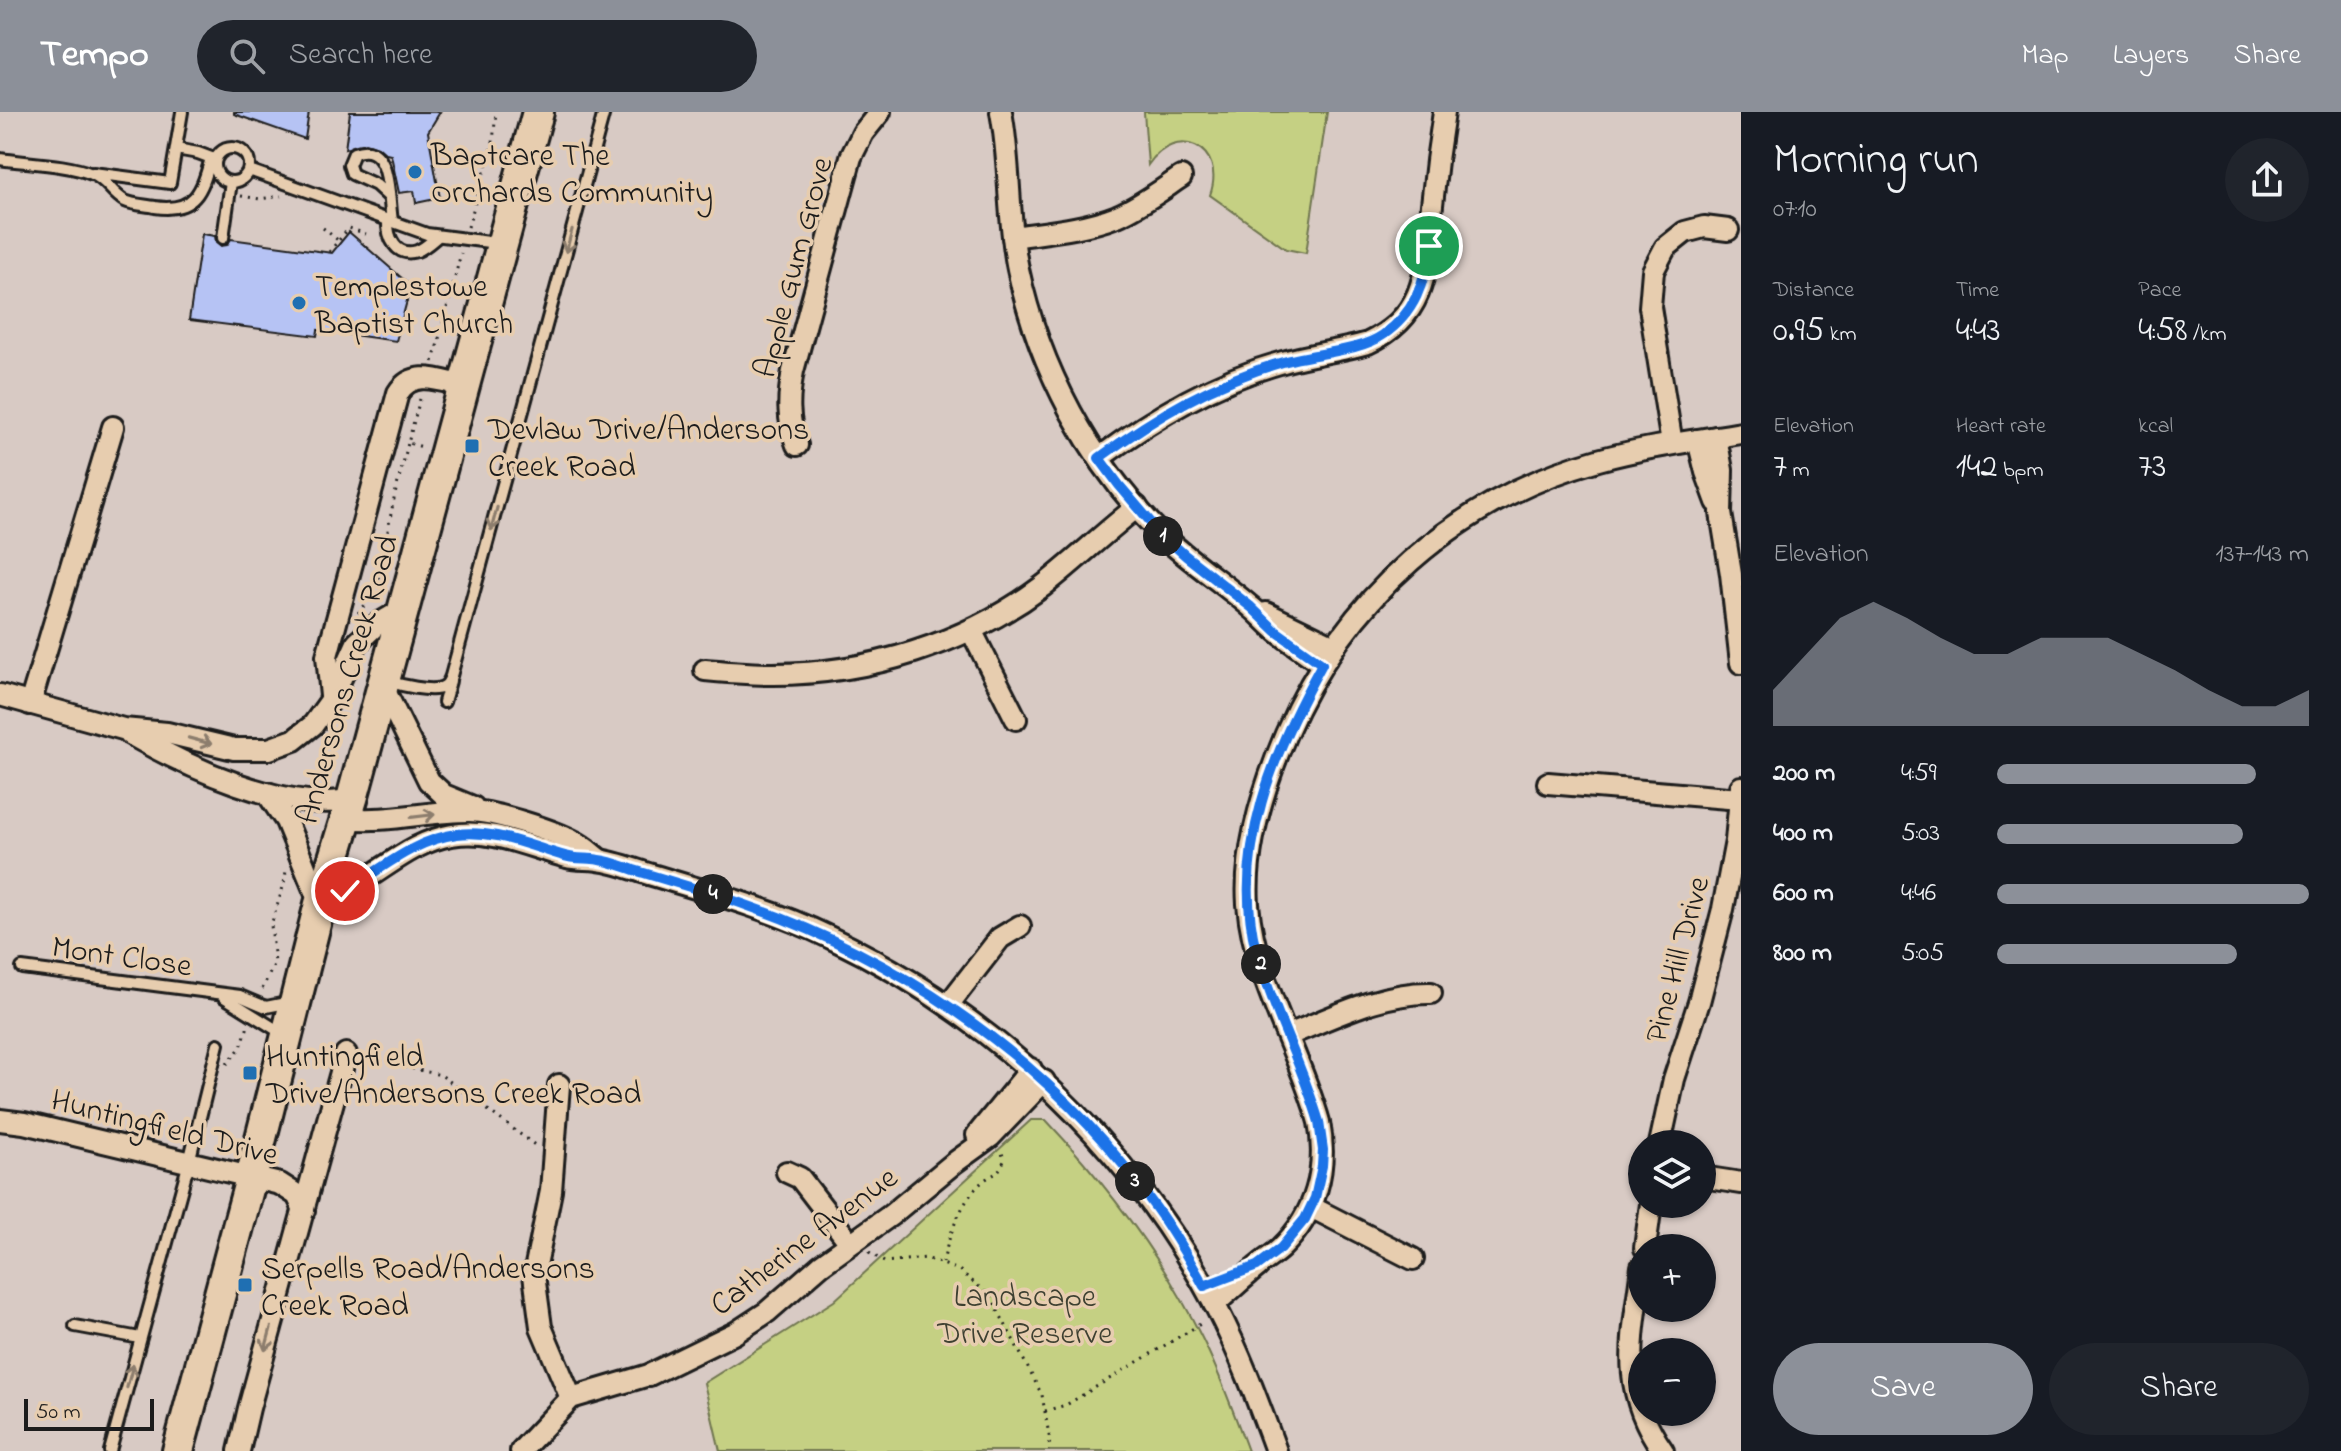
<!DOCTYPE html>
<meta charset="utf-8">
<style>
body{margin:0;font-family:"Indie Flower",sans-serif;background:#20242c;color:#f1f3f6;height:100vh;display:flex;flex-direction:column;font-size:30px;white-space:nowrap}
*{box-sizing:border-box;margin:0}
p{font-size:26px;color:#9ea1a6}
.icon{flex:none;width:44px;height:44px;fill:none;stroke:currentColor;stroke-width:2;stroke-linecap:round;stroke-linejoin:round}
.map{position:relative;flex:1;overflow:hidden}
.panel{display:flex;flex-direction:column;background:#171b24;width:600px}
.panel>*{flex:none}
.buttons{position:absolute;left:1628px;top:1018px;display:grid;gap:16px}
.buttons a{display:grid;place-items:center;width:88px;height:88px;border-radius:50%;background:#171b24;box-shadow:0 2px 6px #0004;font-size:40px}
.scale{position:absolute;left:24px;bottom:20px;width:130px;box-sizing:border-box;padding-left:8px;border:4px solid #1c1c1c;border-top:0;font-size:22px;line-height:28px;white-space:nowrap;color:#1c1c1c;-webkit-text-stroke:6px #e7cdaf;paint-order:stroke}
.pin{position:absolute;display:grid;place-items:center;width:68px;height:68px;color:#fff;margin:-34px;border:4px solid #fff;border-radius:50%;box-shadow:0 2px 8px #0007}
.km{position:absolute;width:40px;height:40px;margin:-20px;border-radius:50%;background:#222;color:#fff;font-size:22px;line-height:40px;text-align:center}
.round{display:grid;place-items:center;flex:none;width:84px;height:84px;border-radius:42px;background:#20242c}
.head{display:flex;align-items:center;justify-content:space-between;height:136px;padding:0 32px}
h1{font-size:44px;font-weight:600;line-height:60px}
.figures{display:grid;grid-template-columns:repeat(3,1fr);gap:12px;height:136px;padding:8px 32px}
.figures div{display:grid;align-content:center}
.figures b{font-size:34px;font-weight:600}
.figures small{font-size:22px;font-weight:400}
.figures p{font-size:22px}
.chart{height:224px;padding:16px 32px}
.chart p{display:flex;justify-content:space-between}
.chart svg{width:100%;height:144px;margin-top:8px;fill:#8c9099;opacity:.7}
.action{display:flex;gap:16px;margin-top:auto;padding:16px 32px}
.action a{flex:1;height:92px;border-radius:48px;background:#8c9099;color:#fff;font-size:32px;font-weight:600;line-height:92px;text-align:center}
.action a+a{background:#20242c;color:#f1f3f6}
ul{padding:0 32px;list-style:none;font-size:26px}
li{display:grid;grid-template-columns:128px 96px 1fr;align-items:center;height:60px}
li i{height:20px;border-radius:10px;background:#8c9099}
header{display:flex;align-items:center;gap:48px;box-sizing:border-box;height:112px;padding:0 40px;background:#8c9099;color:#fff}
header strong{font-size:38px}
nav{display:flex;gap:44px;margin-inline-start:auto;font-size:28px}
.search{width:560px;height:72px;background:#20242c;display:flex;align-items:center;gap:20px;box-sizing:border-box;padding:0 28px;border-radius:44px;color:#9ea1a6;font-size:30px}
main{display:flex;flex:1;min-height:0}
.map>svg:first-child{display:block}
</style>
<header>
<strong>Tempo</strong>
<div class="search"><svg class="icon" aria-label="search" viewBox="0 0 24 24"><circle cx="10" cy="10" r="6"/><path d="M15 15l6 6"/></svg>Search here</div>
<nav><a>Map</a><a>Layers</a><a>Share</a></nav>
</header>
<main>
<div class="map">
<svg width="1741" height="1339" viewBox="0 0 1741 1339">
<rect width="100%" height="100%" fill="#d8cac4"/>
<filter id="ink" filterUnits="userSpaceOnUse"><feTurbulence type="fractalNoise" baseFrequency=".0125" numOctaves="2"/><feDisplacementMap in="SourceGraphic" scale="16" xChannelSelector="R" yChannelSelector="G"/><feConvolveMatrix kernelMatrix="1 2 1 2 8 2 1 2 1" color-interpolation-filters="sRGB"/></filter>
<g filter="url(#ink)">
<g fill="#c5d083" stroke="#707650" stroke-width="2">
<path d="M1144,0H1327L1306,141L1286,137L1210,83C1227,35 1176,11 1148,53Z"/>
<path d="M1031,1008H1046C1108,1074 1162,1144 1202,1226C1220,1262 1234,1301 1248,1339H720L704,1271L834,1189Z"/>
</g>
<g fill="#b6c3f4" stroke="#1c1c1c" stroke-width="2">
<polygon points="234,0 309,0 305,27 234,2"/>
<polygon points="350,0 440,0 428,20 440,86 416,91 414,79 399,81 391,43 386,42 378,35 365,31 345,37"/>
<polygon points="349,120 411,174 396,229 318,218 317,224 189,208 202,122 215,124 216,130 221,134 227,133 231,127 332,141"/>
</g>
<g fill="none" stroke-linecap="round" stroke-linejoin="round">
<defs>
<g id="lane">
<circle cx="232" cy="53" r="17"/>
<polyline points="176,37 198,41 214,47"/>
<path d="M0,47C26,51 68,52 92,62C106,67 112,82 125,89C134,93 146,93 155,95C196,101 202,78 211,46"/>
<polyline points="249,58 427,122 497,131"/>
<polyline points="93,61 170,71 182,0"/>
<path d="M388,84L376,73L352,62L349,53L354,41C392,27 388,85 392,109"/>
<path d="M388,108C387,125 396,146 417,139C425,136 432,129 438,124"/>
<polyline points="223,126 231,70"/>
<path d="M388,569C400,573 432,581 443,575C448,573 449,569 451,564L604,0"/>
<polyline points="444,590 450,569"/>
<polyline points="22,856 240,884 266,895 291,890"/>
<polyline points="224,885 285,923"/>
<polyline points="75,1214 140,1226"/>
<polyline points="110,1339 189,1050 218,932"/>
</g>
<g id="street">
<path d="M1001,0C1011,52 1007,105 1018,157C1039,256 1090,351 1161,422C1189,449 1222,470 1251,495C1260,502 1268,512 1278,520C1292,531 1307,541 1322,552"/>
<path d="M1013,125C1047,120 1084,117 1117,104C1140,94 1160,79 1181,65"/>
<polyline points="1716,325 1722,358 1721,401 1731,462 1741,551"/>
<polyline points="1698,328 1706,360 1717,390"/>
<polyline points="1672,332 1650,195 1653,159 1665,136 1685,120 1704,115 1728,118"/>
<path d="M797,333C787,308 788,285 793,259L851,45L863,21L880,0"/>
<path d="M1099,346C1156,304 1215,269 1283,250C1311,242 1340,239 1368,231C1430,202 1426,152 1432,93C1435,62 1439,31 1444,0"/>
<polyline points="1266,501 1334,534"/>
<polyline points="971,518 1016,607"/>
<path d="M705,558C728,560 750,562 773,562C868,562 966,532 1043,474C1075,449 1105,420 1137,395"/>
<polyline points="382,573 429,669 444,683 473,695"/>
<polyline points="0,583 123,617 167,621 234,637 269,637 294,628 313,613 331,588 357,531 375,514 404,497"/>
<path d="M331,584L327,544L398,281C413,256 441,269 464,274"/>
<polyline points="30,592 113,315"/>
<path d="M130,622C185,654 288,702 352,687"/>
<polyline points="1548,671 1740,687"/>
<path d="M267,681L286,709L320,792C335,784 350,777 364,768C393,750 417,729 452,723C492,716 529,735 567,745C577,748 588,746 598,748C616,750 635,758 652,763C712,781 773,798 829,825C995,904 1130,1033 1216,1195C1240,1241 1258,1290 1276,1339"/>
<path d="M345,706C387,711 427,699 469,699C493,699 553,718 575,730C584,734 592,742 600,748"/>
<polyline points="948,893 1000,826 1020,814"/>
<path d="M1288,923C1334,905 1381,880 1431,881"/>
<polyline points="559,973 551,1079 534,1163 541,1215 571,1286"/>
<polyline points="0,1008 24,1011 280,1072 297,1083 304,1098"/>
<polyline points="977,1023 1031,957"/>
<polyline points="1660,1032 1674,967 1699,890 1723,797 1736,729 1741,675"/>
<polyline points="787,1060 800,1066 850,1131"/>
<polyline points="1702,1065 1741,1071"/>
<polyline points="1311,1095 1413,1147"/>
<polyline points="1645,1136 1651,1092"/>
<path d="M1642,1155C1633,1226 1618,1275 1663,1339"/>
<path d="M1214,1192C1229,1180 1242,1167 1257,1155C1264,1148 1274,1143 1281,1136C1316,1102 1328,1057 1319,1010C1299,938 1254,867 1248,792C1244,735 1264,674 1286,622C1345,486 1455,388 1598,348C1645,335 1693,329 1741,321"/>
<polyline points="239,1339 249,1296 346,942"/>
<polyline points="521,1339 571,1286 649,1263 735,1221 767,1200 821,1153 891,1103 954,1051 990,1025 1044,969"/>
</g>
<polyline id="primary" points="178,1339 251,1066 320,792 352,687 538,0"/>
</defs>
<use href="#lane" stroke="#1c1c1c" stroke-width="16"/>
<use href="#street" stroke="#1c1c1c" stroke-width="26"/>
<use href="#primary" stroke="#1c1c1c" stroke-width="36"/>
<g stroke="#1c1c1c" stroke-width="3" stroke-dasharray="2 6" stroke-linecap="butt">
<polyline points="241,84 260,87 281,84"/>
<polyline points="468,115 493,30 496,0"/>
<polyline points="323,116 339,129"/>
<polyline points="329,140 349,116 366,122"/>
<polyline points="433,250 461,141"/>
<polyline points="420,287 408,331 423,335"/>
<path d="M358,501C385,474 384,432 392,397C396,375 403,353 408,331"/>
<polyline points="262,877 275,851 271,813 284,772 286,759"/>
<polyline points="365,946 441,963 536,1034"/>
<polyline points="227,952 241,935 248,914"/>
<polyline points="869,1140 884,1150 926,1146 959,1158 991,1185 1042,1283 1050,1329 1048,1339"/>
<path d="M943,1151C948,1125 961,1089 982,1070C994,1060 996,1066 1004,1049L1002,1040"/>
<polyline points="1045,1299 1066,1293 1202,1211"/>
</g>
<use href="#lane" stroke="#e7cdaf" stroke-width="10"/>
<use href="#street" stroke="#e7cdaf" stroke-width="20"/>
<use href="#primary" stroke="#e7cdaf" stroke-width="30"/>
</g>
<defs><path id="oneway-shaft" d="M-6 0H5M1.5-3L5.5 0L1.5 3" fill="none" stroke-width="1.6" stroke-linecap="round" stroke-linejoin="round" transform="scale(2)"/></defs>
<g stroke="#8c7d6d">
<use href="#oneway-shaft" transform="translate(569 129) rotate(105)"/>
<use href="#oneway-shaft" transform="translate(494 407) rotate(105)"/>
<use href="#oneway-shaft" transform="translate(200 629) rotate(15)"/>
<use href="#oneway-shaft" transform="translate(423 704) rotate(-7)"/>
<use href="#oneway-shaft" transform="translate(268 1227) rotate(105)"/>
<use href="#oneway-shaft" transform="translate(130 1264) rotate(-75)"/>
</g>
</g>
<g fill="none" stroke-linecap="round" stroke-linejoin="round" filter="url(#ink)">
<defs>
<path id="route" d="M345,779C381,758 413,728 457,722C488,718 517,729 545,738C555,741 565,745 575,746C583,747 591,746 599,748C610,749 622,754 634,758C657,765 680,772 703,779C884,833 1047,941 1156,1096C1174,1121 1189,1147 1204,1174L1257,1154L1281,1136L1305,1107L1315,1086L1322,1054L1323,1038L1319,1010C1302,952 1272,897 1256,838C1231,739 1274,638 1322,552L1276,519L1251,495L1186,444L1160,421L1119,373L1099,346C1156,304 1214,270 1283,250C1312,241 1359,240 1383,223C1415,201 1425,171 1429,134"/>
</defs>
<use href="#route" stroke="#fff" stroke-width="16"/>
<use href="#route" stroke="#1a73e8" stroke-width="10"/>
</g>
<g fill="#1f6fb2" stroke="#e7cdaf" stroke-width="3">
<circle cx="415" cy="60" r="8"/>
<circle cx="299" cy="191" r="8"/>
<rect x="464" y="326" width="16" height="16" rx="4"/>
<rect x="242" y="953" width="16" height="16" rx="4"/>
<rect x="237" y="1165" width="16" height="16" rx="4"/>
</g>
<g text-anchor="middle" stroke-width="7" stroke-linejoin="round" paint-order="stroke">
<g font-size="32" fill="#1c1c1c" stroke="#e7cdaf" text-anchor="start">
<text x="431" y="53">Baptcare The<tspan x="431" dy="37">Orchards Community</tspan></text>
<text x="315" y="184">Templestowe<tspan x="315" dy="37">Baptist Church</tspan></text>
<text x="488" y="327">Devlaw Drive/Andersons<tspan x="488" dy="37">Creek Road</tspan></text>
<text x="266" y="954">Huntingfield<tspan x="266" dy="37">Drive/Andersons Creek Road</tspan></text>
<text x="261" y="1166">Serpells Road/Andersons<tspan x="261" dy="37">Creek Road</tspan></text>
</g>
<g font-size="32" fill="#1c1c1c" stroke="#e7cdaf">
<text transform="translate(792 155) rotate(-75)" y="11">Apple Gum Grove</text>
<text transform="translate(346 567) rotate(-74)" y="11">Andersons Creek Road</text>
<text transform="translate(122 843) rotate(8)" y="11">Mont Close</text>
<text transform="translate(1676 847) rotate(-75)" y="11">Pine Hill Drive</text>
<text transform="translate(165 1014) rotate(14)" y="11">Huntingfield Drive</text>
<text transform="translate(803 1128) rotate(-37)" y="11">Catherine Avenue</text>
</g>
<g font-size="32" fill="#3e4031" stroke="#e7cdaf">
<text x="1025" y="1194">Landscape<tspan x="1025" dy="37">Drive Reserve</tspan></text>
</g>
</g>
</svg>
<div class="buttons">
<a><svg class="icon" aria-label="layers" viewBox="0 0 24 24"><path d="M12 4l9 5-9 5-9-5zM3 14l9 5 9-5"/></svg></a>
<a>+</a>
<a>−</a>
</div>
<div class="scale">50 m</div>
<div class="pin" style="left:1429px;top:134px;background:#1e9e55"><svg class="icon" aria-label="arrive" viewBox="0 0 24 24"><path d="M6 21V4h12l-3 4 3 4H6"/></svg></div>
<div class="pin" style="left:345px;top:779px;background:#d93025"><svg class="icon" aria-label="check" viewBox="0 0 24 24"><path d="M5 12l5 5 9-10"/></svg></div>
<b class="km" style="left:1163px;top:424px">1</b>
<b class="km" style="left:1261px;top:852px">2</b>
<b class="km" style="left:1135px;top:1069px">3</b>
<b class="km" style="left:713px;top:782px">4</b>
</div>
<section class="panel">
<div class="head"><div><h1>Morning run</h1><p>07:10</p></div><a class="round"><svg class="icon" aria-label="share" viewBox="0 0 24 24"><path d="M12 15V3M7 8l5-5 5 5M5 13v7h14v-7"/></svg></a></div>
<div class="figures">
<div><p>Distance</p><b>0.95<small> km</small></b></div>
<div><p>Time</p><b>4:43</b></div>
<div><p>Pace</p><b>4:58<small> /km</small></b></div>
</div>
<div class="figures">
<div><p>Elevation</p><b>7<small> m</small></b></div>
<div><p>Heart rate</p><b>142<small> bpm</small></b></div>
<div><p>kcal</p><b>73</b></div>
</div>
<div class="chart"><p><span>Elevation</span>137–143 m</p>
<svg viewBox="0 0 160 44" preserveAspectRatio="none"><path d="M0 44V33L10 22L20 11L30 6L40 11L50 17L60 22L70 22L80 17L90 17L100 17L110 22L120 27L130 33L140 38L150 38L160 33V44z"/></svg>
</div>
<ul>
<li><b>200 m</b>4:59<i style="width:83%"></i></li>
<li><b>400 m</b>5:03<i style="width:79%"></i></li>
<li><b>600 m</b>4:46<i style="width:100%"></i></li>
<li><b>800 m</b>5:05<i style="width:77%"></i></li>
</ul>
<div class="action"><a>Save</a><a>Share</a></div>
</section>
</main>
